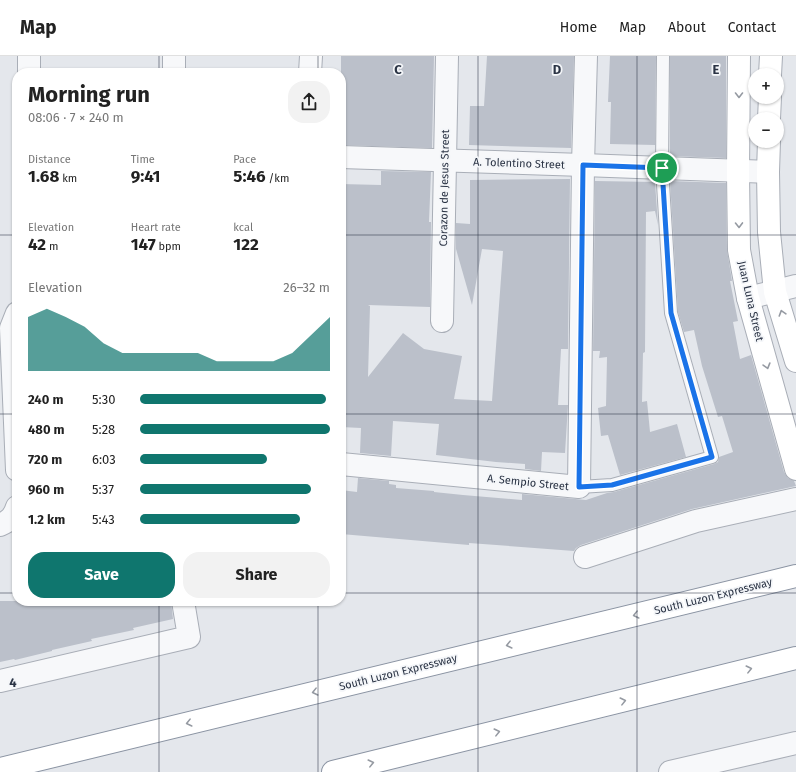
<!DOCTYPE html>
<meta charset="utf-8">
<style>
body{margin:0;font-family:"Fira Sans",sans-serif;background:#f2f2f2;color:#222;height:100vh;display:flex;flex-direction:column;font-size:15px;white-space:nowrap}
*{box-sizing:border-box;margin:0}
p{font-size:13px;color:#767676}
.icon{flex:none;width:22px;height:22px;fill:none;stroke:currentColor;stroke-width:2;stroke-linecap:round;stroke-linejoin:round}
.map{position:relative;flex:1;overflow:hidden}
.drawer{position:absolute;left:12px;top:12px;width:334px;height:538px;display:flex;flex-direction:column;background:#fff;border-radius:16px;box-shadow:0 1px 3px #0004}
.drawer>*{flex:none}
.controls{position:absolute;left:748px;top:12px;display:grid;gap:8px}
.controls a{display:grid;place-items:center;width:36px;height:36px;border-radius:50%;background:#fff;box-shadow:0 1px 3px #0004;font-size:20px}
.pin{position:absolute;display:grid;place-items:center;width:34px;height:34px;color:#fff;margin:-17px;border:2px solid #fff;border-radius:50%;box-shadow:0 1px 4px #0007}
.round{display:grid;place-items:center;flex:none;width:42px;height:42px;border-radius:16px;background:#f2f2f2}
.overview{display:flex;align-items:center;justify-content:space-between;height:68px;padding:0 16px}
h1{font-size:22px;font-weight:700;line-height:30px}
.metrics{display:grid;grid-template-columns:repeat(3,1fr);gap:6px;height:68px;padding:4px 16px}
.metrics div{display:grid;align-content:center}
.metrics b{font-size:17px;font-weight:700}
.metrics small{font-size:11px;font-weight:400}
.metrics p{font-size:11px}
.chart{height:112px;padding:8px 16px}
.chart p{display:flex;justify-content:space-between}
.chart svg{width:100%;height:72px;margin-top:4px;fill:#0f766e;opacity:.7}
.cta{display:flex;gap:8px;margin-top:auto;padding:8px 16px}
.cta a{flex:1;height:46px;border-radius:16px;background:#0f766e;color:#fff;font-size:16px;font-weight:700;line-height:46px;text-align:center}
.cta a+a{background:#f2f2f2;color:#222}
ul{padding:0 16px;list-style:none;font-size:13px}
li{display:grid;grid-template-columns:64px 48px 1fr;align-items:center;height:30px}
li i{height:10px;border-radius:5px;background:#0f766e}
header{display:flex;align-items:center;gap:24px;box-sizing:border-box;height:56px;padding:0 20px;background:#fff;border-bottom:1px solid #e0e0e0}
header strong{font-size:19px}
nav{display:flex;gap:22px;margin-inline-start:auto;font-size:14px}
.map>svg:first-child{display:block}
</style>
<header>
<strong>Map</strong>
<nav><a>Home</a><a>Map</a><a>About</a><a>Contact</a></nav>
</header>
<div class="map">
<svg width="796" height="716" viewBox="0 0 796 716">
<rect width="100%" height="100%" fill="#e4e7ec"/>
<g fill="#bbc0ca">
<polygon points="341,0 434,0 432,92 341,89"/>
<polygon points="487,0 574,0 571,92 469,89 470,50 484,50"/>
<polygon points="610,0 656,0 655,89 610,88 611,46 608,46"/>
<polygon points="670,0 726,0 726,102 670,100"/>
<polygon points="381,115 431,116 429,166 431,166 430,251 368,249 370,250 368,321 403,277 424,293 462,300 454,343 492,345 503,195 482,193 472,249 456,193 456,167 470,168 470,124 570,123 568,293 561,293 558,349 568,349 565,397 542,396 541,415 525,413 525,408 496,406 436,399 439,368 393,365 391,400 360,397 361,372 341,371 341,128 381,129"/>
<polygon points="595,125 655,126 658,169 655,155 646,156 645,296 643,297 642,346 647,345 650,376 677,368 686,401 620,419 608,379 601,380 598,352 606,350 607,301 599,302 600,295 593,295"/>
<polygon points="670,125 726,127 727,194 732,225 730,225 738,265 733,266 740,303 751,299 784,416 788,422 794,425 796,430 692,453 581,489 576,492 574,495 469,487 469,489 341,478 341,434 357,436 358,422 389,425 389,428 396,429 396,432 434,435 434,436 463,439 522,444 522,438 586,444 607,437 614,436 714,408 718,406 719,401 733,396 722,360 718,361 702,310 694,274 684,276 678,256"/>
<polygon points="0,545 171,545 173,563 133,572 134,574 91,583 92,585 52,594 52,595 15,604 14,603 0,606"/>
</g>
<g fill="none" stroke-linecap="round" stroke-linejoin="round">
<defs>
<polyline id="lane" points="579,431 612,429 712,401 671,257 662,112 663,0"/>
<g id="street">
<polyline points="29,17 29,0"/>
<polyline points="174,17 174,0"/>
<polyline points="310,17 311,0"/>
<polyline points="341,101 583,109 768,116"/>
<polyline points="748,242 796,230"/>
<polyline points="17,257 11,272 17,414"/>
<polyline points="442,265 447,0"/>
<polyline points="341,408 579,431 583,109 586,0"/>
<path d="M0,469C9,465 14,461 17,451"/>
<polyline points="585,501 696,465 796,443"/>
<polyline points="0,625 189,581 183,545"/>
<polyline points="670,716 796,687"/>
</g>
<g id="secondary">
<polyline points="739,0 738,116 739,194 748,242 796,413"/>
<polyline points="770,19 771,0"/>
<polyline points="769,63 770,41"/>
<polyline points="769,85 768,116 769,176 775,236 796,305"/>
</g>
<g id="highway">
<polyline points="0,713 796,520"/>
<polyline points="333,716 796,602"/>
</g>
</defs>
<use href="#lane" stroke="#a9aeb7" stroke-width="14"/>
<use href="#street" stroke="#a9aeb7" stroke-width="24"/>
<use href="#secondary" stroke="#a9aeb7" stroke-width="24"/>
<use href="#highway" stroke="#8b94a3" stroke-width="24"/>
<use href="#lane" stroke="#f7f8fa" stroke-width="12"/>
<use href="#street" stroke="#f7f8fa" stroke-width="22"/>
<use href="#secondary" stroke="#fff" stroke-width="22"/>
<use href="#highway" stroke="#fff" stroke-width="22"/>
</g>
<defs><path id="oneway-chevron" d="M-2-3.5L2.5 0L-2 3.5" fill="none" stroke-width="1.6" stroke-linecap="round" stroke-linejoin="round"/></defs>
<g stroke="#959aa2">
<use href="#oneway-chevron" transform="translate(739 39) rotate(90)"/>
<use href="#oneway-chevron" transform="translate(739 169) rotate(89)"/>
<use href="#oneway-chevron" transform="translate(782 257) rotate(-107)"/>
<use href="#oneway-chevron" transform="translate(767 310) rotate(74)"/>
<use href="#oneway-chevron" transform="translate(636 559) rotate(166)"/>
<use href="#oneway-chevron" transform="translate(509 589) rotate(166)"/>
<use href="#oneway-chevron" transform="translate(749 613) rotate(-14)"/>
<use href="#oneway-chevron" transform="translate(315 636) rotate(166)"/>
<use href="#oneway-chevron" transform="translate(623 645) rotate(-14)"/>
<use href="#oneway-chevron" transform="translate(189 667) rotate(166)"/>
<use href="#oneway-chevron" transform="translate(497 676) rotate(-14)"/>
<use href="#oneway-chevron" transform="translate(371 707) rotate(-14)"/>
</g>
<g fill="none" stroke-linecap="round" stroke-linejoin="round">
<defs>
<polygon id="route" points="583,109 662,112 671,257 712,401 612,429 579,431"/>
</defs>
<use href="#route" stroke="#fff" stroke-width="8"/>
<use href="#route" stroke="#1a73e8" stroke-width="5"/>
</g>
<path fill="none" stroke="#2b3445" stroke-width="1" stroke-opacity="0.55" d="M159,0V17M318,0V17M478,0V716M637,0V716M0,179H17M341,179H796M0,358H17M341,358H796M0,537H17M341,537H796M159,545V716M318,545V716"/>
<g text-anchor="middle" stroke-width="3.5" stroke-linejoin="round" paint-order="stroke">
<g font-size="11" fill="#2b3445" stroke="#f4f6f9">
<text transform="translate(519 107) rotate(2)" y="4">A. Tolentino Street</text>
<text transform="translate(444 132) rotate(-89)" y="4">Corazon de Jesus Street</text>
<text transform="translate(751 245) rotate(77)" y="4">Juan Luna Street</text>
<text transform="translate(528 426) rotate(6)" y="4">A. Sempio Street</text>
<text transform="translate(713 540) rotate(-14)" y="4">South Luzon Expressway</text>
<text transform="translate(398 616) rotate(-14)" y="4">South Luzon Expressway</text>
</g>
</g>
<g font-size="13" text-anchor="middle" font-weight="bold" fill="#2b3445" stroke="#f4f6f9" stroke-width="3.5" stroke-linejoin="round" paint-order="stroke">
<text x="398" y="18">C</text>
<text x="557" y="18">D</text>
<text x="716" y="18">E</text>
<text x="13" y="631">4</text>
</g>
</svg>
<div class="controls">
<a>+</a>
<a>−</a>
</div>
<div class="pin" style="left:662px;top:112px;background:#1e9e55"><svg class="icon" aria-label="arrive" viewBox="0 0 24 24"><path d="M6 21V4h12l-3 4 3 4H6"/></svg></div>
<section class="drawer">
<div class="overview"><div><h1>Morning run</h1><p>08:06 · 7 × 240 m</p></div><a class="round"><svg class="icon" aria-label="share" viewBox="0 0 24 24"><path d="M12 15V3M7 8l5-5 5 5M5 13v7h14v-7"/></svg></a></div>
<div class="metrics">
<div><p>Distance</p><b>1.68<small> km</small></b></div>
<div><p>Time</p><b>9:41</b></div>
<div><p>Pace</p><b>5:46<small> /km</small></b></div>
</div>
<div class="metrics">
<div><p>Elevation</p><b>42<small> m</small></b></div>
<div><p>Heart rate</p><b>147<small> bpm</small></b></div>
<div><p>kcal</p><b>122</b></div>
</div>
<div class="chart"><p><span>Elevation</span>26–32 m</p>
<svg viewBox="0 0 160 44" preserveAspectRatio="none"><path d="M0 44V11L10 6L20 11L30 17L40 27L50 33L60 33L70 33L80 33L90 33L100 38L110 38L120 38L130 38L140 33L150 22L160 11V44z"/></svg>
</div>
<ul>
<li><b>240 m</b>5:30<i style="width:98%"></i></li>
<li><b>480 m</b>5:28<i style="width:100%"></i></li>
<li><b>720 m</b>6:03<i style="width:67%"></i></li>
<li><b>960 m</b>5:37<i style="width:90%"></i></li>
<li><b>1.2 km</b>5:43<i style="width:84%"></i></li>
</ul>
<div class="cta"><a>Save</a><a>Share</a></div>
</section>
</div>
